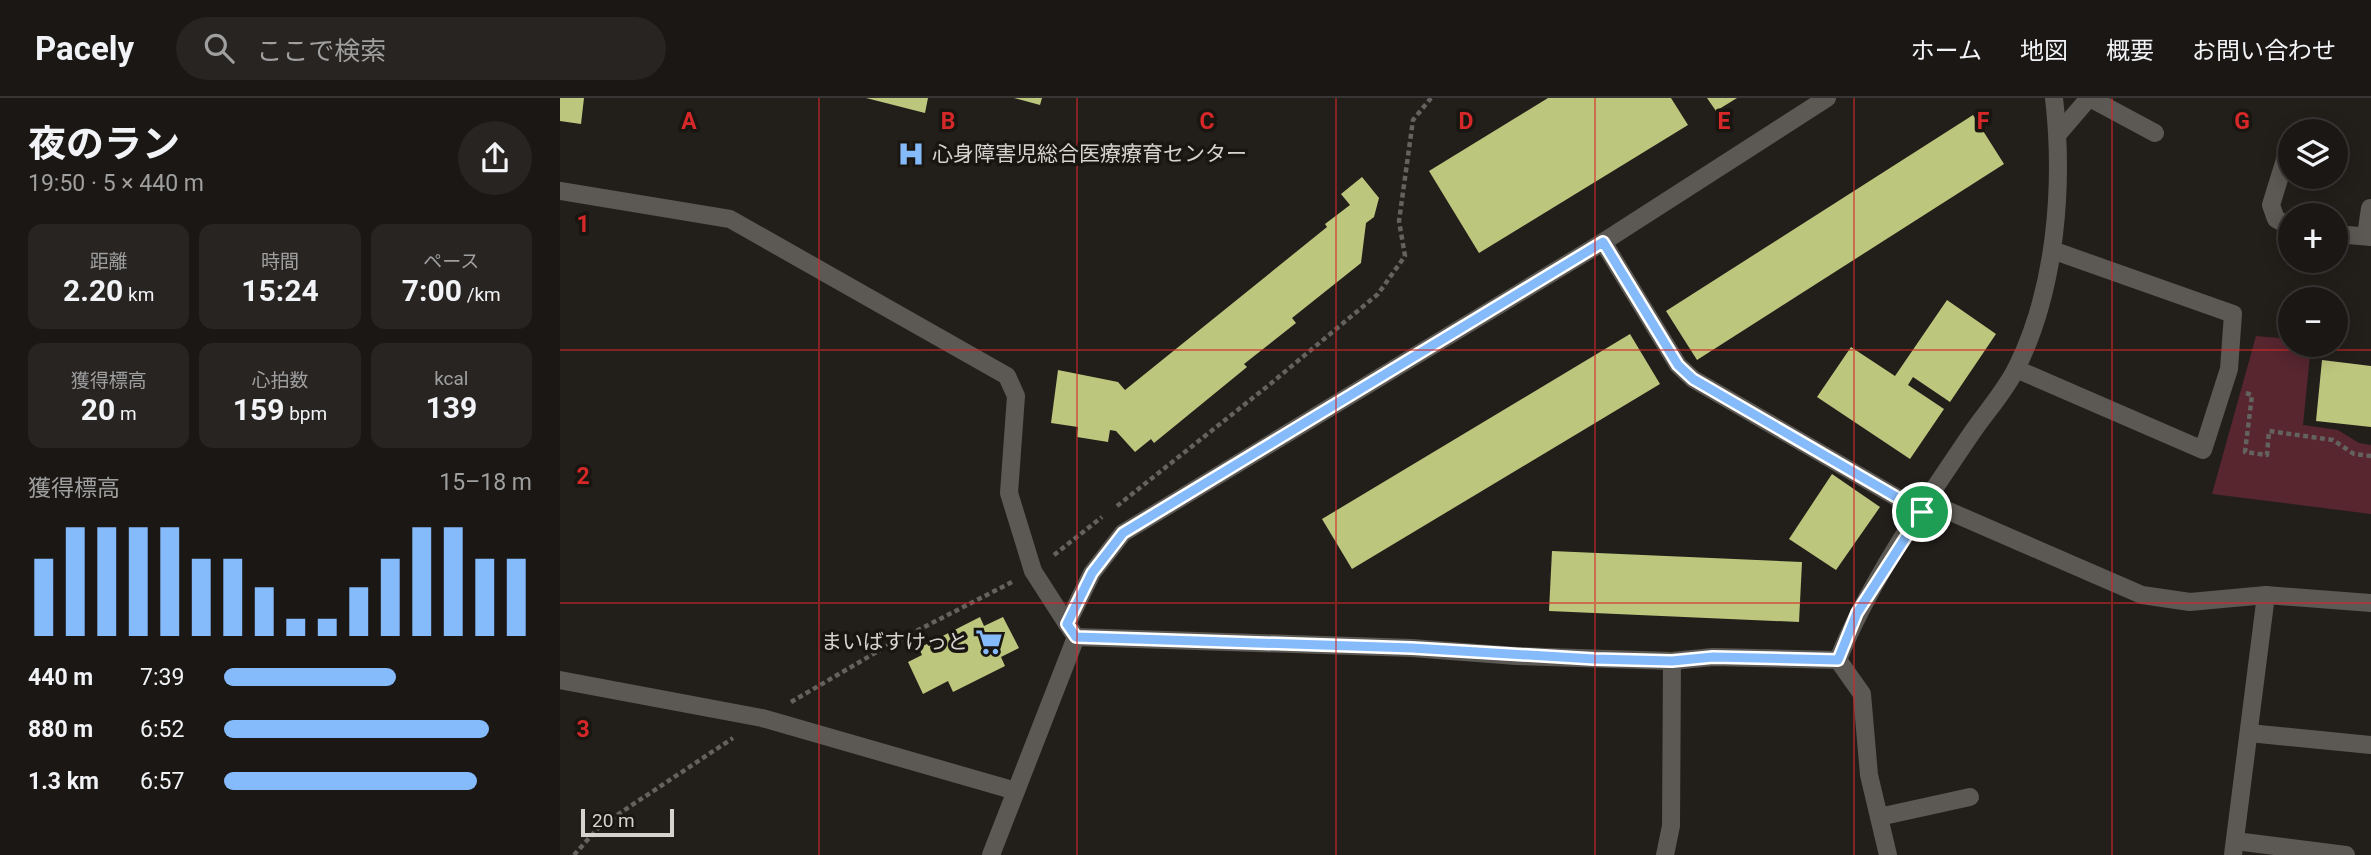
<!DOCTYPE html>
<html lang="ja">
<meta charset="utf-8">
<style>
body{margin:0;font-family:Roboto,"Noto Sans JP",sans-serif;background:#272422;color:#f1f3f6;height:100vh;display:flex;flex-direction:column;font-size:26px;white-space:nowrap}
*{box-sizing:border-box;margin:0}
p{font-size:23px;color:#9f9fa0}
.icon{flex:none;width:38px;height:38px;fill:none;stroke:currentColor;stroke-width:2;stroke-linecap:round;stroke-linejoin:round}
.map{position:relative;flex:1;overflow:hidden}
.details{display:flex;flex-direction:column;background:#1a1714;width:560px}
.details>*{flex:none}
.buttons{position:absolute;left:1718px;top:21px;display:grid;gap:14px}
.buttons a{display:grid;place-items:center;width:70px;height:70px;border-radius:50%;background:#1a1714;box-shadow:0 4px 18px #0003,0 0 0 2px #383634;font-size:35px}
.scale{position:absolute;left:21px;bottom:18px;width:93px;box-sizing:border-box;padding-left:7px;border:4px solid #d5d3d0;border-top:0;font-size:19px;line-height:24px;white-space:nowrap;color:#d5d3d0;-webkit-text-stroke:5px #191612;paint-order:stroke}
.pin{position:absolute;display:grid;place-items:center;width:60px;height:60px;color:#fff;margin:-30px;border:4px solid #fff;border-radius:50%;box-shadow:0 2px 7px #0007}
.round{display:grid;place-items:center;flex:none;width:74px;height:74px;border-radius:37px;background:#272422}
.head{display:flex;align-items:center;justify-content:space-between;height:119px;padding:0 28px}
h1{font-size:38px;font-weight:700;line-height:52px}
.metrics{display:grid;grid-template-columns:repeat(3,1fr);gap:10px;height:119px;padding:7px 28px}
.metrics div{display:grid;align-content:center;border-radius:14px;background:#272422;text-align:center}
.metrics b{font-size:30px;font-weight:700}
.metrics small{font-size:19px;font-weight:400}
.metrics p{font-size:19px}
.chart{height:196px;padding:14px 28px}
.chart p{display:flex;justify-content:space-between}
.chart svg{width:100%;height:126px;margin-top:7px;stroke:#86bbfb;stroke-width:6}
ul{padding:0 28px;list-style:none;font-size:23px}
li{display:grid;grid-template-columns:112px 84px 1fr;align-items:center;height:52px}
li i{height:18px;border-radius:9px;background:#86bbfb}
header{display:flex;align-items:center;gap:42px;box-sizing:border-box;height:98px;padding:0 35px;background:#1a1714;border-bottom:2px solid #383634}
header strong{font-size:33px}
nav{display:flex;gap:38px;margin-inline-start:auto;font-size:24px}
.search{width:490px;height:63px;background:#272422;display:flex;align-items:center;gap:18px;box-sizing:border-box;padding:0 24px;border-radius:38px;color:#9f9fa0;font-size:26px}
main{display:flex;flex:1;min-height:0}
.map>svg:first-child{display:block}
</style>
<header>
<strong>Pacely</strong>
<div class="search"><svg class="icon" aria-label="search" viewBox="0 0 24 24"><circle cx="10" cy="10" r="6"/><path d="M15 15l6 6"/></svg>ここで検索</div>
<nav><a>ホーム</a><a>地図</a><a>概要</a><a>お問い合わせ</a></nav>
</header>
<main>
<section class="details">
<div class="head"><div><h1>夜のラン</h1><p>19:50 · 5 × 440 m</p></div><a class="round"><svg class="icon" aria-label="share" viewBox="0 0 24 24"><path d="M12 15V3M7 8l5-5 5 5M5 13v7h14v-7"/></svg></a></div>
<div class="metrics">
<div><p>距離</p><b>2.20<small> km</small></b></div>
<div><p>時間</p><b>15:24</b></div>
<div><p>ペース</p><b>7:00<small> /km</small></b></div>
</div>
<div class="metrics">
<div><p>獲得標高</p><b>20<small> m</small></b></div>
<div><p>心拍数</p><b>159<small> bpm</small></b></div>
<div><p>kcal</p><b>139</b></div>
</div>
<div class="chart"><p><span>獲得標高</span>15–18 m</p>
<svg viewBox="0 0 160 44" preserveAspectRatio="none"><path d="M5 44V17M15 44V6M25 44V6M35 44V6M45 44V6M55 44V17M65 44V17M75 44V27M85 44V38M95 44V38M105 44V27M115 44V17M125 44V6M135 44V6M145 44V17M155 44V17"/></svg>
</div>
<ul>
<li><b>440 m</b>7:39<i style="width:56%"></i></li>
<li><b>880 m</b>6:52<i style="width:86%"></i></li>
<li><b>1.3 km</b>6:57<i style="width:82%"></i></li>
</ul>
</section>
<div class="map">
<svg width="1811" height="757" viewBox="0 0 1811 757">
<rect width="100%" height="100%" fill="#221f1b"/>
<polygon fill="#57262f" points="1696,238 1731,241 1731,247 1751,247 1743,327 1778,332 1799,345 1811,347 1811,416 1652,396"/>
<g fill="#bdc67d">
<polygon points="0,0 24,0 21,26 0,23"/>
<polygon points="306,0 368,0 365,15"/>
<polygon points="454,0 482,0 480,7"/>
<polygon points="988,0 1111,0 1128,27 919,155 869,73"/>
<polygon points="1147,0 1177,0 1156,13"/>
<polygon points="1413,17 1444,66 1137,262 1106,213"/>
<polygon points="802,79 819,100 814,119 806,125 801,165 732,220 736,225 684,266 687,269 594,345 591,341 575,354 556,333 550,332 548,344 517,339 518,329 491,325 498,272 558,284 565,292 767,129 765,126 790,107 781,96"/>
<polygon points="1387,202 1436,236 1390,304 1353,279 1348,287 1384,311 1350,361 1257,299 1291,249 1335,278"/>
<polygon points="1070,236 1100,286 792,471 762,421"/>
<polygon points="1762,262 1811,268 1811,329 1756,323"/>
<polygon points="1272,376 1320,409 1276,472 1229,441"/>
<polygon points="992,453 1242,464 1239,524 989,513"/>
<polygon points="420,519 424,528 443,519 459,550 441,559 445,568 393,594 388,583 363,596 348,564 362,557 359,550"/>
</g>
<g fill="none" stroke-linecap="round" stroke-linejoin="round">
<g stroke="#64625e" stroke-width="4.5" stroke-dasharray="5 3.5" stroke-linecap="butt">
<polyline points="1686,295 1692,297 1685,354 1707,357 1709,333 1773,342 1794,356 1811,358"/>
<polyline points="557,408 709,287 818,196 845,158 839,123 853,22 871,0"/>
<polyline points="494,457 542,419"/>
<polyline points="231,604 327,548 454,483"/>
<polyline points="14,757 39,729 173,640"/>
</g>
<g stroke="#5c5853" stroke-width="18">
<polyline points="1530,0 1595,35"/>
<polyline points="1498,36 1529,0"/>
<polyline points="1728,52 1711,107 1716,121 1731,129"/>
<polyline points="0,93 170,121 447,278 456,298 449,395 473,473 507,526"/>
<polyline points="1776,136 1811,139"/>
<polyline points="1806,138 1810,110"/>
<polyline points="1043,144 1118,267 1133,281 1362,414"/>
<polyline points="1456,271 1643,352 1669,271 1673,216 1492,152"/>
<polyline points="1368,404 1582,497 1630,504 1706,497 1811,505"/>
<path d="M516,539L852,550L956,558L1112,563L1153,559L1278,562C1308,486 1363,407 1409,339C1424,316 1445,294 1457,269C1496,190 1504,87 1494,0"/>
<polyline points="516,539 507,526 532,475 563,435 1043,144 1267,0"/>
<polyline points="1278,562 1302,596 1309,677 1328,757"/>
<polyline points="0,582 202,620 456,693"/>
<polyline points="1689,635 1811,647"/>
<polyline points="1319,719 1410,699"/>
<polyline points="1675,743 1786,757"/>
<polyline points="431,757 516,539"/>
<polyline points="1105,757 1111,728 1112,563"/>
<polyline points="1673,757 1706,497"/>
</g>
</g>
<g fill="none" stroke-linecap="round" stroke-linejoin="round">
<defs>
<polygon id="route" points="1043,144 1118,267 1133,281 1362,414 1297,515 1278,562 1153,559 1112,563 1034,561 852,550 516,539 507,526 532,475 563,435"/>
</defs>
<use href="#route" stroke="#fff" stroke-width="14"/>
<use href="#route" stroke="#86bbfb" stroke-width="9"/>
</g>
<path fill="none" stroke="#d62828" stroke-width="2" stroke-opacity="0.55" d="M259,0V757M517,0V757M776,0V757M1035,0V757M1294,0V757M1552,0V757M0,252H1811M0,505H1811"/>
<defs>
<symbol id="hospital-bare" viewBox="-9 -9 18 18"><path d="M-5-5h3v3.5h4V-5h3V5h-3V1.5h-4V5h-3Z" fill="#86bbfb" stroke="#191612" stroke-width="2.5" paint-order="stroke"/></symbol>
<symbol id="supermarket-bare" viewBox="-9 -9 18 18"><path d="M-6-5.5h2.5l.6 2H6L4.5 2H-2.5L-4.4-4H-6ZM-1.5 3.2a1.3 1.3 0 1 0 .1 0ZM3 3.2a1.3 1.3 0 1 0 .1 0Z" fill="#86bbfb" stroke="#191612" stroke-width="2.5" paint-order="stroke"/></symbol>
</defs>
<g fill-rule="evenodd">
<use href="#hospital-bare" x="332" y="37" width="38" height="38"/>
<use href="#supermarket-bare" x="410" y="525" width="38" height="38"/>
</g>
<g text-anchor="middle" stroke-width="7" stroke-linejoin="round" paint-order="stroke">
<g font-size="21" fill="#d5d3d0" stroke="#191612" text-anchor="start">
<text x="372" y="63">心身障害児総合医療療育センター</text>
<text x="408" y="551" text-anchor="end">まいばすけっと</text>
</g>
</g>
<g font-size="23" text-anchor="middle" font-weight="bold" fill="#d62828" stroke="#191612" stroke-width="7" stroke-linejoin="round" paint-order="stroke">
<text x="129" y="31">A</text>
<text x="388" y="31">B</text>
<text x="647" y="31">C</text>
<text x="906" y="31">D</text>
<text x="1164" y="31">E</text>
<text x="1423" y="31">F</text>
<text x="1682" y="31">G</text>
<text x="23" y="134">1</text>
<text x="23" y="386">2</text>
<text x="23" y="639">3</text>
</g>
</svg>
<div class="buttons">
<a><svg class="icon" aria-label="layers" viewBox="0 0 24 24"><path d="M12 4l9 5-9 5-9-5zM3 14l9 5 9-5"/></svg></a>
<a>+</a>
<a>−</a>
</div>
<div class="scale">20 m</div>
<div class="pin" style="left:1362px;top:414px;background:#1e9e55"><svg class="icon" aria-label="arrive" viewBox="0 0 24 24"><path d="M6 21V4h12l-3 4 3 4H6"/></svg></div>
</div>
</main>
